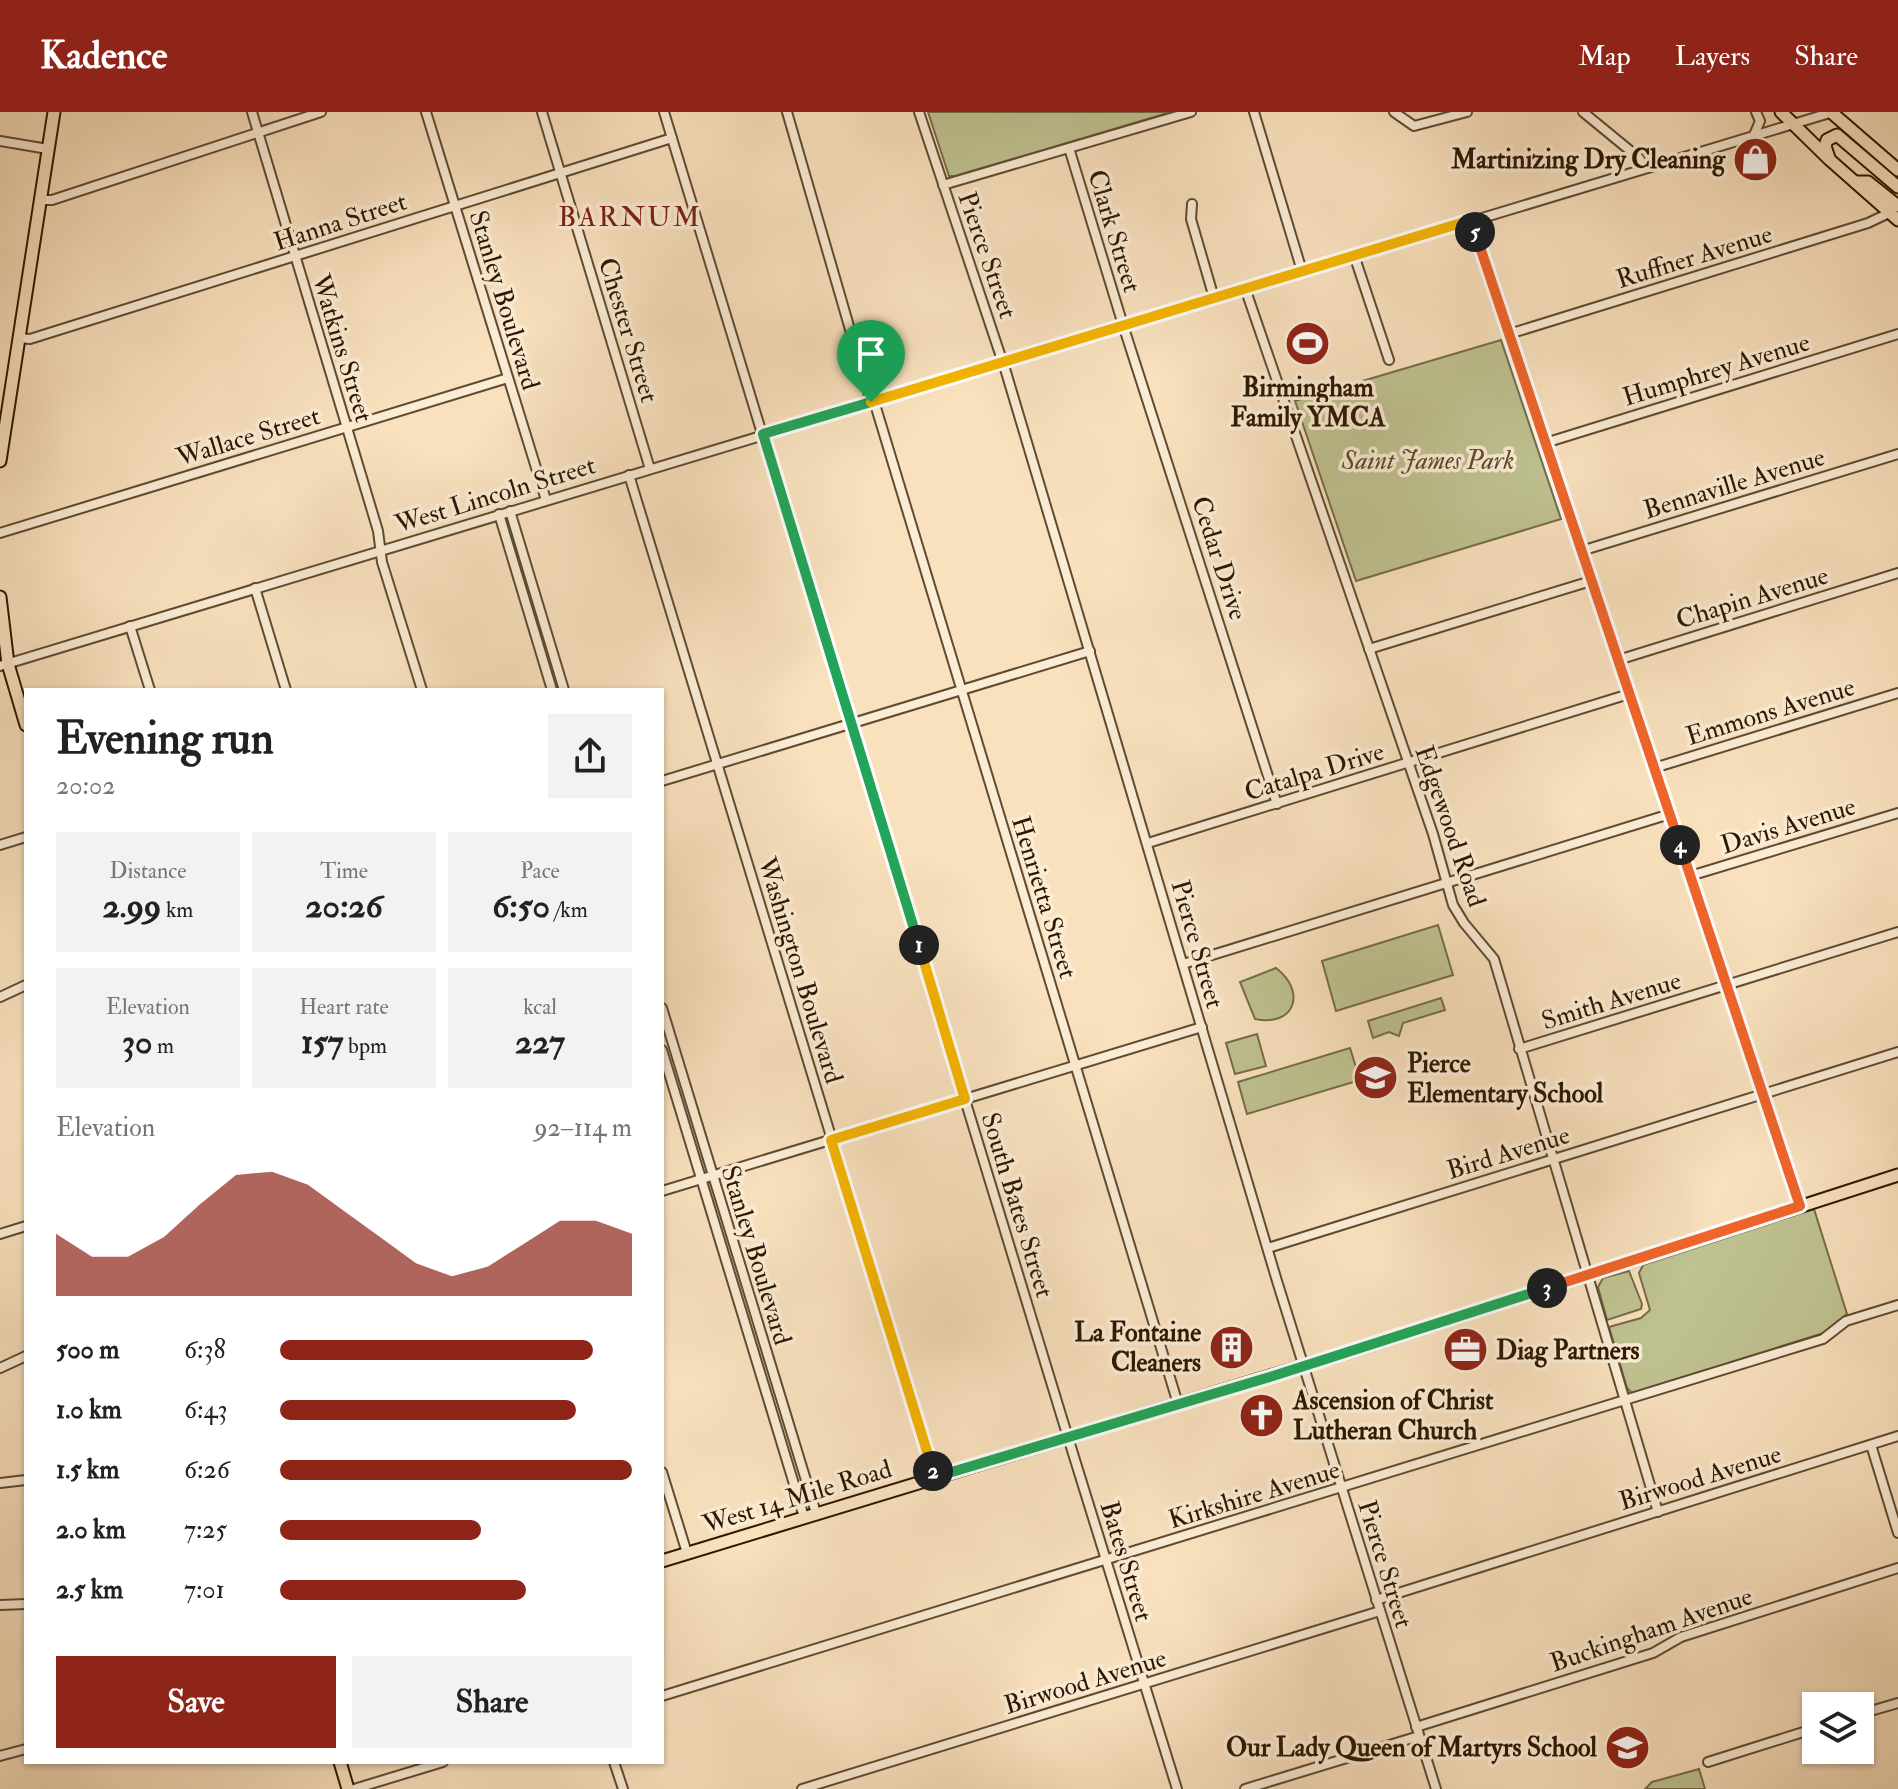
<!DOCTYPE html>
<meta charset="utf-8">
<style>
body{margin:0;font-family:"IM FELL Double Pica",serif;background:#f2f2f2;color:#222;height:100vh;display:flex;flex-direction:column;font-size:30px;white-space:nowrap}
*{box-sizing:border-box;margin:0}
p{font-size:26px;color:#767676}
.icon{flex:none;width:44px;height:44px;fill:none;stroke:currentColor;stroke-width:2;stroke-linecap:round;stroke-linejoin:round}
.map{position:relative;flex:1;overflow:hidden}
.details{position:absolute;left:24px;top:576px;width:640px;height:1076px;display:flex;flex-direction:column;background:#fff;border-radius:0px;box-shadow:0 2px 6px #0004}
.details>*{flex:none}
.fabs{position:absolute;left:1802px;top:1580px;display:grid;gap:16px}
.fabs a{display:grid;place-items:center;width:72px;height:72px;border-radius:0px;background:#fff;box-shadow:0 2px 6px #0004;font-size:40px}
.pin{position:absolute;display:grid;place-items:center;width:68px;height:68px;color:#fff;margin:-82px -34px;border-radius:50% 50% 50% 0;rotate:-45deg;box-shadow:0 0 8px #0007}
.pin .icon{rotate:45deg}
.km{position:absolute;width:40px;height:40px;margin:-20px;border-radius:50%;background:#222;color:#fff;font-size:22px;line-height:40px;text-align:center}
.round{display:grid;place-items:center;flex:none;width:84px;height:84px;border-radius:0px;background:#f2f2f2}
.overview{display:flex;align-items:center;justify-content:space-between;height:136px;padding:0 32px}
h1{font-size:44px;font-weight:700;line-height:60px}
.stats{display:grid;grid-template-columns:repeat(3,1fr);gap:12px;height:136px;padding:8px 32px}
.stats div{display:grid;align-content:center;border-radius:0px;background:#f2f2f2;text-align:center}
.stats b{font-size:34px;font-weight:700}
.stats small{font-size:22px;font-weight:400}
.stats p{font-size:22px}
.chart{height:224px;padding:16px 32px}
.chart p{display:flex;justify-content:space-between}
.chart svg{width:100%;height:144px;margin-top:8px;fill:#8f2418;opacity:.7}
.cta{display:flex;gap:16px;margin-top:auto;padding:16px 32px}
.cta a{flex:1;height:92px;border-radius:0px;background:#8f2418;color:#fff;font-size:32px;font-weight:700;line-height:92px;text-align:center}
.cta a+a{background:#f2f2f2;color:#222}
ul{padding:0 32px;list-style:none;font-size:26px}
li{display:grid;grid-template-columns:128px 96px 1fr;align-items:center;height:60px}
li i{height:20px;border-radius:10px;background:#8f2418}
header{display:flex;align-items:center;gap:48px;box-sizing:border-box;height:112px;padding:0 40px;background:#8f2418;color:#fff}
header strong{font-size:38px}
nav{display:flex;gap:44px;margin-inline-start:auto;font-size:28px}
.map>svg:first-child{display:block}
</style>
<header>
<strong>Kadence</strong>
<nav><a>Map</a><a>Layers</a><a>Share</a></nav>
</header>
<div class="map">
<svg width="1898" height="1677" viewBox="0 0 1898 1677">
<rect width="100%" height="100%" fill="#f9e1be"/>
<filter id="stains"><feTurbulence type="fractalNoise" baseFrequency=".0025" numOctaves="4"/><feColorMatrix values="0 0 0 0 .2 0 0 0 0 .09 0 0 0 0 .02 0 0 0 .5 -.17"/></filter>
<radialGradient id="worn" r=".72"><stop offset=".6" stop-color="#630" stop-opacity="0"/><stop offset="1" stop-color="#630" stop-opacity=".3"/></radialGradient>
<g fill="#bfc291" stroke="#766c48" stroke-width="2">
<polygon points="928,0 1171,0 955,64 949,64"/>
<polygon points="1501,228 1561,407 1356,469 1295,289"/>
<polygon points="1438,813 1453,863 1336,899 1322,849"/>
<path d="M1276,856C1307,880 1295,915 1255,907L1240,870Z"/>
<polygon points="1441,886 1445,898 1403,911 1399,924 1389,920 1373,926 1368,909"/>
<polygon points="1257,922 1266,954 1235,962 1226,931"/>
<polygon points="1350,936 1360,968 1247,1002 1238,970"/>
<polygon points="1814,1097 1847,1202 1827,1220 1632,1281 1627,1276 1609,1215 1641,1206 1650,1198 1639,1161 1643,1153"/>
<polygon points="1629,1159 1642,1192 1641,1197 1607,1208 1598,1175 1603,1166"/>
<polygon points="1699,1657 1705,1677 1645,1677 1652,1670"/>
</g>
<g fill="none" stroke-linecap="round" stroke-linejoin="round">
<defs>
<g id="minor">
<polyline points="252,0 378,419 382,450 422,578"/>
<polyline points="426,0 546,388"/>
<polyline points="542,0 650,357"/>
<polyline points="664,0 1062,1306 1177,1677"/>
<polyline points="787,0 871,290"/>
<polyline points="919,0 1006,260 1277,1169 1436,1677"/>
<polyline points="1254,0 1302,159"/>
<polyline points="1394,0 1414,14 1467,0"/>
<polyline points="1583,0 1639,46 1646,56"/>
<polyline points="1754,23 1760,9 1756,0"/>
<polyline points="0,29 48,37"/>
<polyline points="1069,36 1123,213 1277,692"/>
<polyline points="943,73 1191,0"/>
<polyline points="40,88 52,88 321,0"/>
<polyline points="1192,92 1191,107 1214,186"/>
<polyline points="1471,108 1800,1094"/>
<polyline points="1354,143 1389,248"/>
<polyline points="1245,176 1433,722 1453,793 1464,811 1494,847 1658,1400"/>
<polyline points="1509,222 1868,111 1889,101"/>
<polyline points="19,226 30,227 672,26"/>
<polyline points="874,289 1178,1292"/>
<polyline points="1545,331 1898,222"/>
<polyline points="629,363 935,1365"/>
<polyline points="510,399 564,578"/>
<polyline points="499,402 552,578"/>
<polyline points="0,421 508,266"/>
<polyline points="1581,439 1898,342"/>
<polyline points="255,476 286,578"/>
<polyline points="130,514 150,578"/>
<polyline points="1369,537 1591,469"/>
<polyline points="1618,548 1898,461"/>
<polyline points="0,554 1833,0"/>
<polyline points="1654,656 1898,581"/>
<polyline points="662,669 1090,539"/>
<polyline points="1148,731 1629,582"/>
<polyline points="0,733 26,725"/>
<polyline points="1690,764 1898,701"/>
<polyline points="1183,852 1670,702"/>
<polyline points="0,885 26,873"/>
<polyline points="662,896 816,1401"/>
<polyline points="1519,937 1898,820"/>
<polyline points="662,938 804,1405"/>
<polyline points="662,1079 1202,915"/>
<polyline points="0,1122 26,1114"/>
<polyline points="1268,1136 1898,940"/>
<polyline points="0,1256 26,1244"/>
<polyline points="1871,1333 1898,1421"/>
<polyline points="662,1360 687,1441"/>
<polyline points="0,1371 26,1368"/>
<polyline points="1376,1488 1898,1324"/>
<polyline points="0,1493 26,1492"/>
<polyline points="662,1584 1823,1227 1846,1209 1898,1193"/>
<polyline points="1860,1602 1898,1591"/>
<polyline points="1416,1615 1653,1541 1681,1525 1898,1456"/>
<polyline points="0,1644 26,1637"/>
<polyline points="614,1650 623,1677"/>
<polyline points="1708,1650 1816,1616"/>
<polyline points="354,1677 443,1650"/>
<polyline points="802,1677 1380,1499"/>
<polyline points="1245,1677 1419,1624"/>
</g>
<g id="major">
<polyline points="1781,0 1830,48 1898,108"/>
<polyline points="1831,0 1898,58"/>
<polyline points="1829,46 1825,34 1827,28 1837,23 1898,75"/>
<polyline points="1855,70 1868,70 1898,94"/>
<polyline points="0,349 54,0"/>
<polyline points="0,485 8,552 26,613"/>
<polyline points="662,1449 1349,1240 1898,1063"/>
<polyline points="340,1650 348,1677"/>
</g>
</defs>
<use href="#minor" stroke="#604a30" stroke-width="12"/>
<use href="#major" stroke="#2d1700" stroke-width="15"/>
<use href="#minor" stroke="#fbecd5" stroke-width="8"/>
<use href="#major" stroke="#f9e1be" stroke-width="11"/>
</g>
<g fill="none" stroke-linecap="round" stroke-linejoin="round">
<defs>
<polyline id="split-1" points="871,290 763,322 919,833"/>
<polyline id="split-2" points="919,833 965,987 831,1028 933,1359"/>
<polyline id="split-3" points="933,1359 935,1365 1273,1264 1547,1176"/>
<polyline id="split-4" points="1547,1176 1800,1094 1680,733"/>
<polyline id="split-5" points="1475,120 1680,733"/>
<polyline id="split-6" points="871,290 1471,108 1475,120"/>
</defs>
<use href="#split-1" stroke="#fff" stroke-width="16"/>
<use href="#split-2" stroke="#fff" stroke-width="16"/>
<use href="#split-3" stroke="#fff" stroke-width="16"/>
<use href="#split-4" stroke="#fff" stroke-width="16"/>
<use href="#split-5" stroke="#fff" stroke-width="16"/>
<use href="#split-6" stroke="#fff" stroke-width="16"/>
<use href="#split-1" stroke="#22a559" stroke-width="10"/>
<use href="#split-2" stroke="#f5b400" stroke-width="10"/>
<use href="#split-3" stroke="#22a559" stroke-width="10"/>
<use href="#split-4" stroke="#f0652b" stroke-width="10"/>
<use href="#split-5" stroke="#f0652b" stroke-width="10"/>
<use href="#split-6" stroke="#f5b400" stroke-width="10"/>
</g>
<defs>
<symbol id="shop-disc" viewBox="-11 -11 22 22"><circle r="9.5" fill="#8f2418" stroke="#fbecd5"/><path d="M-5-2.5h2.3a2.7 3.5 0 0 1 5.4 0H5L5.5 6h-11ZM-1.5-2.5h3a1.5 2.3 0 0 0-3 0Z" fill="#fff"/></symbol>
<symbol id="stadium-disc" viewBox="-11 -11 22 22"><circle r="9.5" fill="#8f2418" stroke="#fbecd5"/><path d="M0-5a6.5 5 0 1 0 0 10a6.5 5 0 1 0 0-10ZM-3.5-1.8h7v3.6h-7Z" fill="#fff"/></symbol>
<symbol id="school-disc" viewBox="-11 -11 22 22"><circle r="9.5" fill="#8f2418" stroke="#fbecd5"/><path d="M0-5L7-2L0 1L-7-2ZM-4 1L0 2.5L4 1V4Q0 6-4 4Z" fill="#fff"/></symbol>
<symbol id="building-disc" viewBox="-11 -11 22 22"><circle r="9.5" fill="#8f2418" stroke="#fbecd5"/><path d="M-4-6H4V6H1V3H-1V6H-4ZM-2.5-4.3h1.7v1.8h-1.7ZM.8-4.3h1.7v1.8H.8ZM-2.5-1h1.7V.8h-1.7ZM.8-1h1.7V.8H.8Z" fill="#fff"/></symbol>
<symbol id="office-disc" viewBox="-11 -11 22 22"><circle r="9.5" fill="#8f2418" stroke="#fbecd5"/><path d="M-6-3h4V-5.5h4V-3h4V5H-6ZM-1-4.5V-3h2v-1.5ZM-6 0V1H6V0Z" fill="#fff"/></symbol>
<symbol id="church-disc" viewBox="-11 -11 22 22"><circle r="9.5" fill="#8f2418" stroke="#fbecd5"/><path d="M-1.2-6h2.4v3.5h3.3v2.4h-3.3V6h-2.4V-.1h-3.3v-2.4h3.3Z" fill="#fff"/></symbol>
</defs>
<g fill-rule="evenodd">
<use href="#shop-disc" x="1730" y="22" width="51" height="51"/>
<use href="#stadium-disc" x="1282" y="206" width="51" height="51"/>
<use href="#school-disc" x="1350" y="940" width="51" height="51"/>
<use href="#building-disc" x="1206" y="1210" width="51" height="51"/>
<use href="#office-disc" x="1440" y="1212" width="51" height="51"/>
<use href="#church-disc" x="1236" y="1278" width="51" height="51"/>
<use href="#school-disc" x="1602" y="1610" width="51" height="51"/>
</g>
<g text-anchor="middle" stroke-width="7" stroke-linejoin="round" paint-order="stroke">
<g font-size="26" font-weight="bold" fill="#2d1700" stroke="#fbecd5" text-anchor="end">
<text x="1725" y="56">Martinizing Dry Cleaning</text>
<text x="1308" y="284" text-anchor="middle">Birmingham<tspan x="1308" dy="30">Family YMCA</tspan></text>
<text x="1407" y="960" text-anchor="start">Pierce<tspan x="1407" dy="30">Elementary School</tspan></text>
<text x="1201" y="1229">La Fontaine<tspan x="1201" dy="30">Cleaners</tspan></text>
<text x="1496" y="1247" text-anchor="start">Diag Partners</text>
<text x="1293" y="1297" text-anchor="start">Ascension of Christ<tspan x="1293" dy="30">Lutheran Church</tspan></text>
<text x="1597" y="1644">Our Lady Queen of Martyrs School</text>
</g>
<g font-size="26" fill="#2d1700" stroke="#fbecd5">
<text transform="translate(340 109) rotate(-18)" y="9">Hanna Street</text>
<text transform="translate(1115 119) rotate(73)" y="9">Clark Street</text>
<text transform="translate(988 143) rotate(71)" y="9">Pierce Street</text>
<text transform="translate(1694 144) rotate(-17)" y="9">Ruffner Avenue</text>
<text transform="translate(505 188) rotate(73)" y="9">Stanley Boulevard</text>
<text transform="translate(629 218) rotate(73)" y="9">Chester Street</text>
<text transform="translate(343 236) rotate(73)" y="9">Watkins Street</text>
<text transform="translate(1716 257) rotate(-17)" y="9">Humphrey Avenue</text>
<text transform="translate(248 324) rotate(-17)" y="9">Wallace Street</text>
<text transform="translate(1734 371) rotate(-17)" y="9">Bennaville Avenue</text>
<text transform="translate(495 382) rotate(-17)" y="9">West Lincoln Street</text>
<text transform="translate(1220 446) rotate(72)" y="9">Cedar Drive</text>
<text transform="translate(1752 485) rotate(-17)" y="9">Chapin Avenue</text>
<text transform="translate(1770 599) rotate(-17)" y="9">Emmons Avenue</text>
<text transform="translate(1314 659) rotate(-17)" y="9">Catalpa Drive</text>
<text transform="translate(1788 713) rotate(-17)" y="9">Davis Avenue</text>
<text transform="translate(1451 714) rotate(71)" y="9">Edgewood Road</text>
<text transform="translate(1045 785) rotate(73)" y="9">Henrietta Street</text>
<text transform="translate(1198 832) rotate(74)" y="9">Pierce Street</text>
<text transform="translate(801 858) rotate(73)" y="9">Washington Boulevard</text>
<text transform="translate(1611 888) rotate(-17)" y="9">Smith Avenue</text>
<text transform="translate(1508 1040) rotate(-17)" y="9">Bird Avenue</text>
<text transform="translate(1018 1093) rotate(73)" y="9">South Bates Street</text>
<text transform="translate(757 1143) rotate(73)" y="9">Stanley Boulevard</text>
<text transform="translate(1700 1365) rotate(-17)" y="9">Birwood Avenue</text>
<text transform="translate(1254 1382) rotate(-17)" y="9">Kirkshire Avenue</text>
<text transform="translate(797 1384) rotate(-17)" y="9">West 14 Mile Road</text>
<text transform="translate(1127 1449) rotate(73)" y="9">Bates Street</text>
<text transform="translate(1386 1452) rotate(73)" y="9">Pierce Street</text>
<text transform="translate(1651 1517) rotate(-19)" y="9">Buckingham Avenue</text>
<text transform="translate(1085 1569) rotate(-17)" y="9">Birwood Avenue</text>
</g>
<g font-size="26" font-style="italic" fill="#594a2c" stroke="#fbecd5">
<text x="1428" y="357">Saint James Park</text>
</g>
<g font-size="28" letter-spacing="2" fill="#7a1f14" stroke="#fbecd5">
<text x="630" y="114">BARNUM</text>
</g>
</g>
<rect width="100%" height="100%" filter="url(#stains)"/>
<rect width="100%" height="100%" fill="url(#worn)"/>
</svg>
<div class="fabs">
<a><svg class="icon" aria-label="layers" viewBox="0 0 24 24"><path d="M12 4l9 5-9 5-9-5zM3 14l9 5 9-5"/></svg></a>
</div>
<div class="pin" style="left:871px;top:290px;background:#1e9e55"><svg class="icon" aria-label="arrive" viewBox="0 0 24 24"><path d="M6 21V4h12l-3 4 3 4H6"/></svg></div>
<b class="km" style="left:919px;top:833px">1</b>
<b class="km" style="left:933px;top:1359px">2</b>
<b class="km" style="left:1547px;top:1176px">3</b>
<b class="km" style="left:1680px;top:733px">4</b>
<b class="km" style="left:1475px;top:120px">5</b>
<section class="details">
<div class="overview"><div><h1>Evening run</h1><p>20:02</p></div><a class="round"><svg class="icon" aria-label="share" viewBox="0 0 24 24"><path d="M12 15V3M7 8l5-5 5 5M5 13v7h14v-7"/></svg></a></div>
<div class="stats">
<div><p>Distance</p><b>2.99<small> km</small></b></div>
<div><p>Time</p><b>20:26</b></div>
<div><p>Pace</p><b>6:50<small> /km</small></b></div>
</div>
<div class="stats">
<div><p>Elevation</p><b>30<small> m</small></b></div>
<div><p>Heart rate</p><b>157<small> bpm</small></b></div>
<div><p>kcal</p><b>227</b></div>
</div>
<div class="chart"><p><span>Elevation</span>92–114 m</p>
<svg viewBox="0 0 160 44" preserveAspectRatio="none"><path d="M0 44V25L10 32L20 32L30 26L40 16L50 7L60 6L70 10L80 18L90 26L100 34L110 38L120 35L130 28L140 21L150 21L160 25V44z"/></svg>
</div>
<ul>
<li><b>500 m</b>6:38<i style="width:89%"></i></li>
<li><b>1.0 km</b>6:43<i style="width:84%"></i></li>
<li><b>1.5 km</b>6:26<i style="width:100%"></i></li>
<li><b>2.0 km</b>7:25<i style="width:57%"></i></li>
<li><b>2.5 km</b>7:01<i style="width:70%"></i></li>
</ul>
<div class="cta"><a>Save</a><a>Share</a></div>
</section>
</div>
